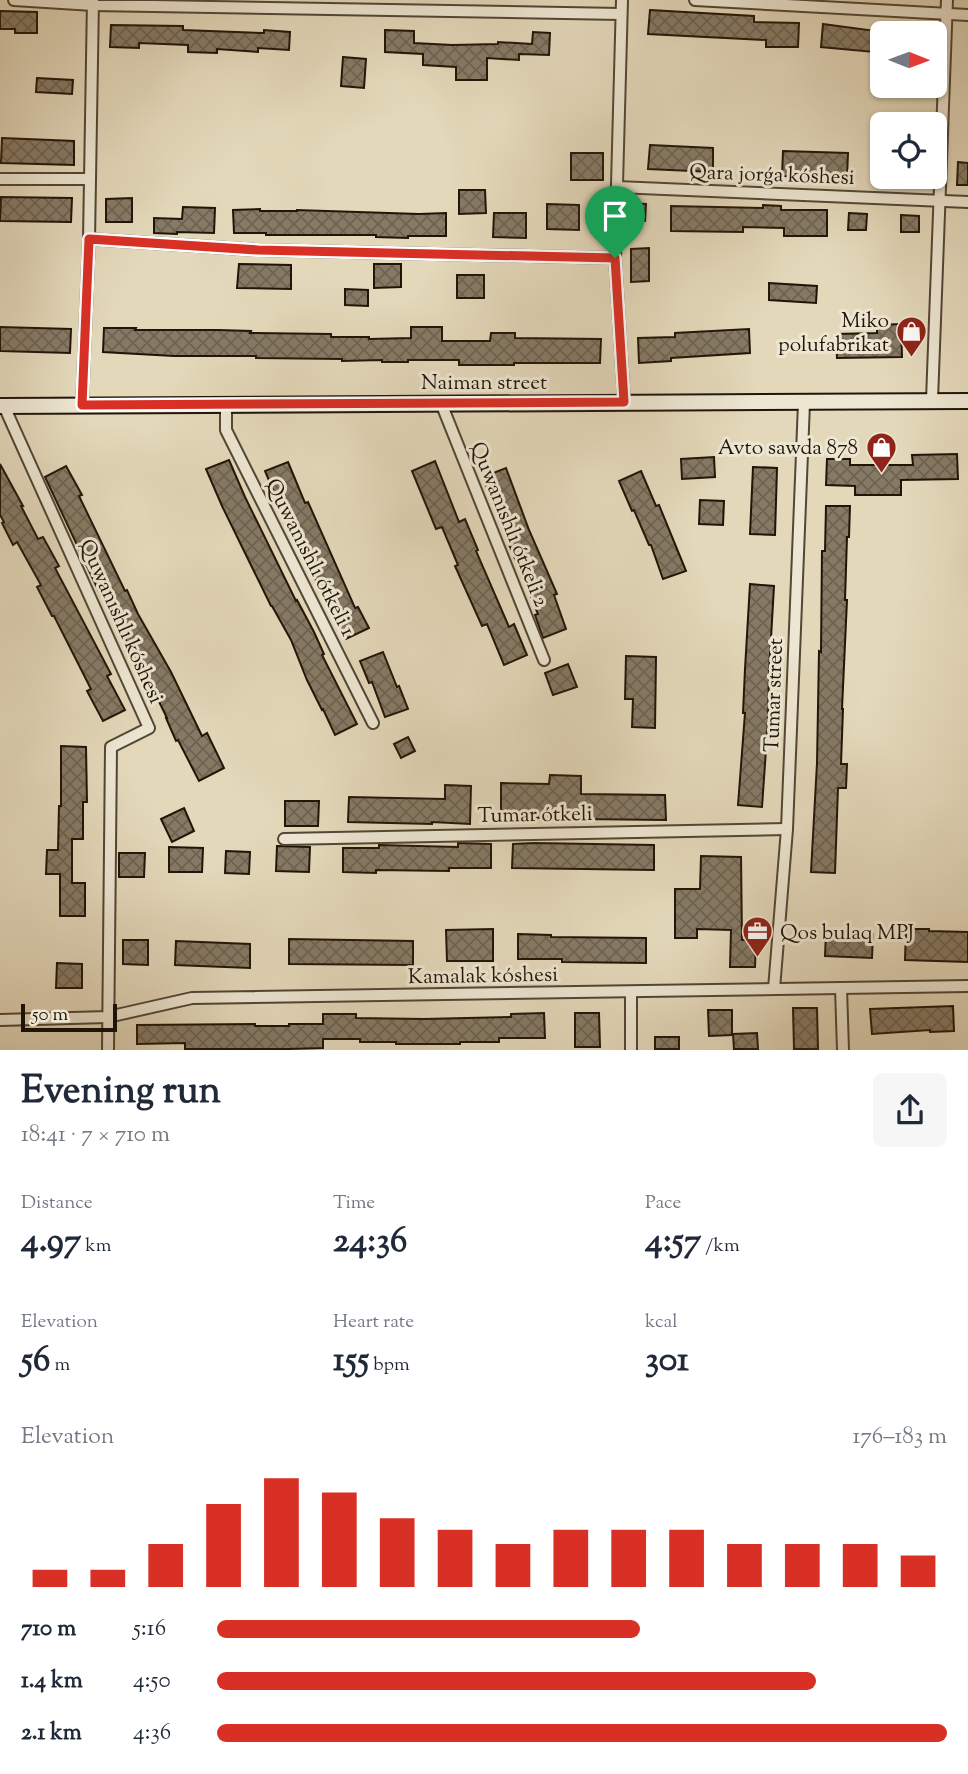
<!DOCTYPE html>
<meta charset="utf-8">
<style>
body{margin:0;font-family:"Sorts Mill Goudy",serif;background:#f6f6f7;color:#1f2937;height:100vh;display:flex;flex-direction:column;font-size:26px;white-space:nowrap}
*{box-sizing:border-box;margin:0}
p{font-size:23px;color:#747a83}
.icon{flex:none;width:38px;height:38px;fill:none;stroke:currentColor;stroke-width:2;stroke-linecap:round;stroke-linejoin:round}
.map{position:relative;height:1050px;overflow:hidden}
.sheet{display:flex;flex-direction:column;background:#fff;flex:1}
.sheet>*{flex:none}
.needle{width:46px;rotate:91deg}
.controls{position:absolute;left:870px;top:21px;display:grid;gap:14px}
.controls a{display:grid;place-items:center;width:77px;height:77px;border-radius:10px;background:#fff;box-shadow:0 2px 5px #0004;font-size:35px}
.scale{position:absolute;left:21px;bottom:18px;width:96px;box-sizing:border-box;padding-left:7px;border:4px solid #211508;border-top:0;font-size:19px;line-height:24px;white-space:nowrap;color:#211508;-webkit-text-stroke:5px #ede6d2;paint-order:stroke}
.pin{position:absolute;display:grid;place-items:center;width:60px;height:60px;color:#fff;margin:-72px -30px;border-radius:50% 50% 50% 0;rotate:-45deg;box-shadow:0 0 7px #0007}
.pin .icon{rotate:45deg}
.round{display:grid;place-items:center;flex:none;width:74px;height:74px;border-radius:10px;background:#f6f6f7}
.head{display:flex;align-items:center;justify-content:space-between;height:119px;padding:0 21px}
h1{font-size:38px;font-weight:700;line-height:52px}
.metrics{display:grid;grid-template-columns:repeat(3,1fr);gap:10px;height:119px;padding:7px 21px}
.metrics div{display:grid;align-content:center}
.metrics b{font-size:35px;font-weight:700}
.metrics small{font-size:19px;font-weight:400}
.metrics p{font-size:19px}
.chart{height:196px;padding:14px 21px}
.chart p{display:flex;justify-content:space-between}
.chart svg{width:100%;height:126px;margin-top:7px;stroke:#d93025;stroke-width:6}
ul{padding:0 21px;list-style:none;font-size:23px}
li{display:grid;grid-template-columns:112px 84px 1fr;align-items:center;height:52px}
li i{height:18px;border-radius:9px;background:#d93025}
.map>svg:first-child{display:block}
</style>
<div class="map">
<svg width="968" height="1050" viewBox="0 0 968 1050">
<defs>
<pattern id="building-cross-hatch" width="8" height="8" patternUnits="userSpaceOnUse" patternTransform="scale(1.75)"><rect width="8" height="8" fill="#867a65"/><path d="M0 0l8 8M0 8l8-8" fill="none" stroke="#6d6351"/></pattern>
</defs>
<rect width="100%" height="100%" fill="#e3d8ba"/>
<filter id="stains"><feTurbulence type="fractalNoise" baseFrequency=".00286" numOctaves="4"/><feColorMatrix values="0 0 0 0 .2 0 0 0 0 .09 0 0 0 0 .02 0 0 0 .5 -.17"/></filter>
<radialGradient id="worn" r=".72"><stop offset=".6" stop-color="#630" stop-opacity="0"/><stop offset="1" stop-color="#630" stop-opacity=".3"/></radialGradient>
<g fill="url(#building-cross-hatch)" stroke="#211508" stroke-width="2">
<polygon points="650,10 754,16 754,22 799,23 798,47 766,47 766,40 648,34"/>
<polygon points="0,11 37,12 37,33 15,33 15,29 0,29"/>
<polygon points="823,24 876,31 874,52 821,47"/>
<polygon points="111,25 183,26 183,30 264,33 264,30 290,32 289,50 258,48 258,52 217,49 217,53 188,52 188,45 139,43 139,48 110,47"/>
<polygon points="385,30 414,31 414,43 452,45 498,44 498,42 532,44 533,32 550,33 549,55 519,54 519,60 487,58 487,80 456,80 456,67 423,65 423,54 385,52"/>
<polygon points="343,57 366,59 364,88 341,86"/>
<polygon points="37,78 73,80 72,94 36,92"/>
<polygon points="2,138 74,141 74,165 1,163"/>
<polygon points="650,145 713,148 713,172 648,169"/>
<polygon points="783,151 848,153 847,177 782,176"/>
<rect x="571" y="153" width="32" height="27"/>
<polygon points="958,162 968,163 968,185 957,185"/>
<polygon points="459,190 485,190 486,213 459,214"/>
<polygon points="1,197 72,198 71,222 0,221"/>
<polygon points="132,198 132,222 106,222 106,199"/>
<polygon points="628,203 646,204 645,221 628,220"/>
<polygon points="547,204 579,205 579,230 547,229"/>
<polygon points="763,205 781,206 781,210 827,210 827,236 784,236 784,228 743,227 743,232 671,231 671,206 763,208"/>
<polygon points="183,207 215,208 214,233 177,232 177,234 154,233 154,218 182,219"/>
<polygon points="260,209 260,211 297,211 297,210 419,214 446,213 446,236 408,236 408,238 376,237 376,235 266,235 266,233 234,233 233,210"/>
<polygon points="494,213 526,213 526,238 493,237"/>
<polygon points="849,213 867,214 866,230 848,230"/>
<polygon points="901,215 919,216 919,232 901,232"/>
<polygon points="649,248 649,281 631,282 631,249"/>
<polygon points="239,264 291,265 291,289 237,288"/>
<polygon points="374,264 401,264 401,287 374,288"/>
<rect x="457" y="275" width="27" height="23"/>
<polygon points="769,283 817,286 816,303 769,300"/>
<polygon points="345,289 368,290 368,306 345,305"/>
<polygon points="901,324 902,357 837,358 836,334 877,333 877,325"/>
<polygon points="0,327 71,329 70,353 0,351"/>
<polygon points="411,327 442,327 442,341 490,341 491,333 515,333 515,338 601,339 600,363 514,363 514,365 459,365 459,360 408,360 408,362 382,362 382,360 342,361 342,359 256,358 256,356 174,356 103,352 104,328 136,328 135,330 218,330 251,331 250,333 331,334 331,337 369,337 369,339 411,338"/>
<polygon points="749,329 750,353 671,358 671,361 639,363 638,338 675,337 675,333"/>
<polygon points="957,454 958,479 901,480 901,495 855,495 855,486 826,485 827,459 850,459 850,465 913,465 912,455"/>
<polygon points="714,457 715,477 682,479 681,459"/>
<polygon points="229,460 245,497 296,601 297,600 314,632 324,654 322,655 357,724 335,735 323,709 322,710 307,680 291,640 272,606 271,606 222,506 206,469"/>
<polygon points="435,461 459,522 465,519 478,550 476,551 509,627 514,624 527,655 504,665 487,624 482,626 455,566 458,565 442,527 436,529 412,471"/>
<polygon points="288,462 305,503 308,502 355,608 358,607 369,628 346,639 334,613 331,614 280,501 278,502 265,471"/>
<polygon points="0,464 23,506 21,506 38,539 43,537 59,566 55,568 111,674 107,676 125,710 103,721 87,691 91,689 54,616 52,616 37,587 41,585 17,542 13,545 2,523 4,522 0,515"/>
<polygon points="66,466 82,495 79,496 125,591 127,590 138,614 171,672 202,736 207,733 224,768 199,781 178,740 176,741 166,718 167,718 149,681 116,623 114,623 102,596 101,596 45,477"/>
<polygon points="753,467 777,468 775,535 750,534"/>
<polygon points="506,468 529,530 557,594 554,595 566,629 543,638 535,615 538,614 503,530 483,477"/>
<polygon points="641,471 656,506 659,505 686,571 663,579 651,545 649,545 634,510 632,511 619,481"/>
<polygon points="700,500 724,501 723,525 699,524"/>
<polygon points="826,506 850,506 849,537 847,537 845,600 847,600 842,709 843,709 841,764 847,764 846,788 838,788 835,873 811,872 817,763 819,651 821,652 822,551 825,551"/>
<polygon points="750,584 774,586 769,673 768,721 762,807 738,805 745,713 743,713 745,669"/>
<polygon points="383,652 397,687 399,686 408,709 385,717 372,682 369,683 360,661"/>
<polygon points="626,656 656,657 655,728 632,727 633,699 625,699"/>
<polygon points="568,664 577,687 553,695 545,673"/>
<polygon points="408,737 415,751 401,758 394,744"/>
<polygon points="61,746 86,747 87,802 83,802 83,839 72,839 72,883 85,883 85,916 60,916 60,874 46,874 47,850 58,850 59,806 61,806"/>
<polygon points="550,775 581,776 581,794 665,795 666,820 580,819 580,821 549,820 549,818 501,817 501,783 549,784"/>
<polygon points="445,785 471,786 470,824 432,822 432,824 348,822 349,797 445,799"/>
<polygon points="285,801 319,801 318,826 285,826"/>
<polygon points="184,808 194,831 172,842 161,819"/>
<polygon points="458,843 491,844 491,868 449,868 449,871 376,870 376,873 343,872 343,848 379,848 379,845 458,847"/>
<polygon points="534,843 654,845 654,870 512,868 513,844"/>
<polygon points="277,846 310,847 309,872 276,871"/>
<polygon points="169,847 203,848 202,872 169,872"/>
<polygon points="226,851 250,852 249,874 225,873"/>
<polygon points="119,853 145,853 144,877 119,877"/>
<polygon points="701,856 741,857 742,940 756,940 755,967 730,967 731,930 697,929 697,938 675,938 675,889 700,889"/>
<polygon points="493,929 493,961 447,961 446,930"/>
<polygon points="906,929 929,929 929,931 968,932 968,962 905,960"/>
<polygon points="826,932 873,934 872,958 825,956"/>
<polygon points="518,934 551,935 551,937 646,938 646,963 562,962 562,959 518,959"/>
<polygon points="289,939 413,941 413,965 289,964"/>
<polygon points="123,940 148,940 148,965 123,964"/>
<polygon points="176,941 250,944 250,968 175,965"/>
<polygon points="57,963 82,964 82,988 56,988"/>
<polygon points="953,1006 954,1031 930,1032 930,1030 872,1034 870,1009"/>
<polygon points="793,1008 817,1008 818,1049 794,1049"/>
<polygon points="708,1010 732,1010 732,1035 709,1036"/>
<polygon points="544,1013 545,1038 499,1038 499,1042 460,1042 460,1044 396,1044 396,1042 360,1042 360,1039 323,1039 323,1048 289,1049 185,1049 185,1043 137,1044 137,1025 255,1024 255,1026 289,1026 289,1024 323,1024 323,1014 356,1014 356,1018 424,1019 511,1017 511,1014"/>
<polygon points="575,1013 599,1013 600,1047 575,1047"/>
<polygon points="757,1033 758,1049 734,1049 733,1034"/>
<rect x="655" y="1037" width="24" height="12"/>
</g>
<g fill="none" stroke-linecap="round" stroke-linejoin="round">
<defs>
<g id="street">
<polyline points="14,0 93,5 621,14"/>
<polyline points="622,0 615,258 624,402"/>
<polyline points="695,0 968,15"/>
<polyline points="0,179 89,179"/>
<polyline points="617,187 968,202"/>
<polyline points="89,239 258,250 615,258"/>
<polyline points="932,400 947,0"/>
<polyline points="441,403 544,660"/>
<polyline points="226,404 226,430 373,723"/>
<polyline points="82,405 89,239 93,0"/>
<polyline points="4,406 149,728 111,747 108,1050"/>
<polyline points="284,839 787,829"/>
<polyline points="841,988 843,1050"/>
<polyline points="774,989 787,829 804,403"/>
<polyline points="0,1020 108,1017 192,998 968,986"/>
<polyline points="631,1050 631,992"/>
</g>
<polyline id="secondary" points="0,406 968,401"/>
</defs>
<use href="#street" stroke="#524634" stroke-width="14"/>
<use href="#secondary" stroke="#211508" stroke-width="18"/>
<use href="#street" stroke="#ede6d2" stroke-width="10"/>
<use href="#secondary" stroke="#ede6d2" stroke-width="14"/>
</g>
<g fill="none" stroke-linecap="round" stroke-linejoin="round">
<defs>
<polygon id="route" points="89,239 258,250 615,258 624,402 82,405"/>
</defs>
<use href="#route" stroke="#fff" stroke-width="14"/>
<use href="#route" stroke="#d93025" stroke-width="9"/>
</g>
<defs>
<symbol id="shop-pin" viewBox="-11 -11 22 30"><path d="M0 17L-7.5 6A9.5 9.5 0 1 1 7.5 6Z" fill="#8f2418" stroke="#ede6d2"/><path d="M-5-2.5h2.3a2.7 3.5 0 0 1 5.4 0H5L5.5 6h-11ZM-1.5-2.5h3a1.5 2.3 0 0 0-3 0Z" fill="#fff"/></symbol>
<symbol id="office-pin" viewBox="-11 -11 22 30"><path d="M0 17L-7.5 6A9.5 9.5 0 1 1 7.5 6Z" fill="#8f2418" stroke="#ede6d2"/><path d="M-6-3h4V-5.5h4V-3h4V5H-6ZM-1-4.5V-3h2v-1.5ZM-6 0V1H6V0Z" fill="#fff"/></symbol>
</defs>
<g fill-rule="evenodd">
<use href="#shop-pin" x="894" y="314" width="35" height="47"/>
<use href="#shop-pin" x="864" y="430" width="35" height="47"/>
<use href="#office-pin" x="740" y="914" width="35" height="47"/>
</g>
<g text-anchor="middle" stroke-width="6" stroke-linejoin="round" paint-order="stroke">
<g font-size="21" fill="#211508" stroke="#ede6d2">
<text transform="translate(772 174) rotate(2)" y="7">Qara jorǵa kóshesi</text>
<text x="484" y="389">Naiman street</text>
<text transform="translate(510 524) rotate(68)" y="7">Quwanıshlı ótkeli 2</text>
<text transform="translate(311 557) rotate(63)" y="7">Quwanıshlı ótkeli 1</text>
<text transform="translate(122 621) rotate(66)" y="7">Quwanıshlı kóshesi</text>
<text transform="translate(773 695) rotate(-88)" y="7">Tumar street</text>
<text transform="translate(535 814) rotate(-1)" y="7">Tumar ótkeli</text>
<text transform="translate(483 975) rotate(-1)" y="7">Kamalak kóshesi</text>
</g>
<g font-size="21" fill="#211508" stroke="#ede6d2" text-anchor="end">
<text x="889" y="327">Miko<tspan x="889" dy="24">polufabrikat</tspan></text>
<text x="858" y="454">Avto sawda 878</text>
<text x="780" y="939" text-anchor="start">Qos bulaq MPJ</text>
</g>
</g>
<rect width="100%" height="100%" filter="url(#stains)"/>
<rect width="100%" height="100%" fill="url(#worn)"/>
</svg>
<div class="controls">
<a><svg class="needle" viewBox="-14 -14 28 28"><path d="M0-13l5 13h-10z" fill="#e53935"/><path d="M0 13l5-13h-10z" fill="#747a83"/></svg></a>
<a><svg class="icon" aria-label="locate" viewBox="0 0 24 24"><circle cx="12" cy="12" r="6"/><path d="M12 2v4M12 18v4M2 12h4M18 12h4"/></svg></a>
</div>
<div class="scale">50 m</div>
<div class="pin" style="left:615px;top:258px;background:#1e9e55"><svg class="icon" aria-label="arrive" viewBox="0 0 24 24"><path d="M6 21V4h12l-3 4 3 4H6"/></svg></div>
</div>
<section class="sheet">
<div class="head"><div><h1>Evening run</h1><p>18:41 · 7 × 710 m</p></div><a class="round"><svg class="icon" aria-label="share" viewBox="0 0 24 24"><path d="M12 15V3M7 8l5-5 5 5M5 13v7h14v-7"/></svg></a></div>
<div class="metrics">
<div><p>Distance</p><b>4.97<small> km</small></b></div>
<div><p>Time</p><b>24:36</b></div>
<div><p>Pace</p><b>4:57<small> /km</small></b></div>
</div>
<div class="metrics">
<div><p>Elevation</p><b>56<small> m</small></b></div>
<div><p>Heart rate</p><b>155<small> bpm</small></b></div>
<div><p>kcal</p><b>301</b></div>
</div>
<div class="chart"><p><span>Elevation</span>176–183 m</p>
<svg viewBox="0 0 160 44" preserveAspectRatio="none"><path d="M5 44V38M15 44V38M25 44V29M35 44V15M45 44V6M55 44V11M65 44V20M75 44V24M85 44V29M95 44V24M105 44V24M115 44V24M125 44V29M135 44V29M145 44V29M155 44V33"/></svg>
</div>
<ul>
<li><b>710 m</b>5:16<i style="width:58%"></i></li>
<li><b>1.4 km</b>4:50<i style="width:82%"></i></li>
<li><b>2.1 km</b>4:36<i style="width:100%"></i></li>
</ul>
</section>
